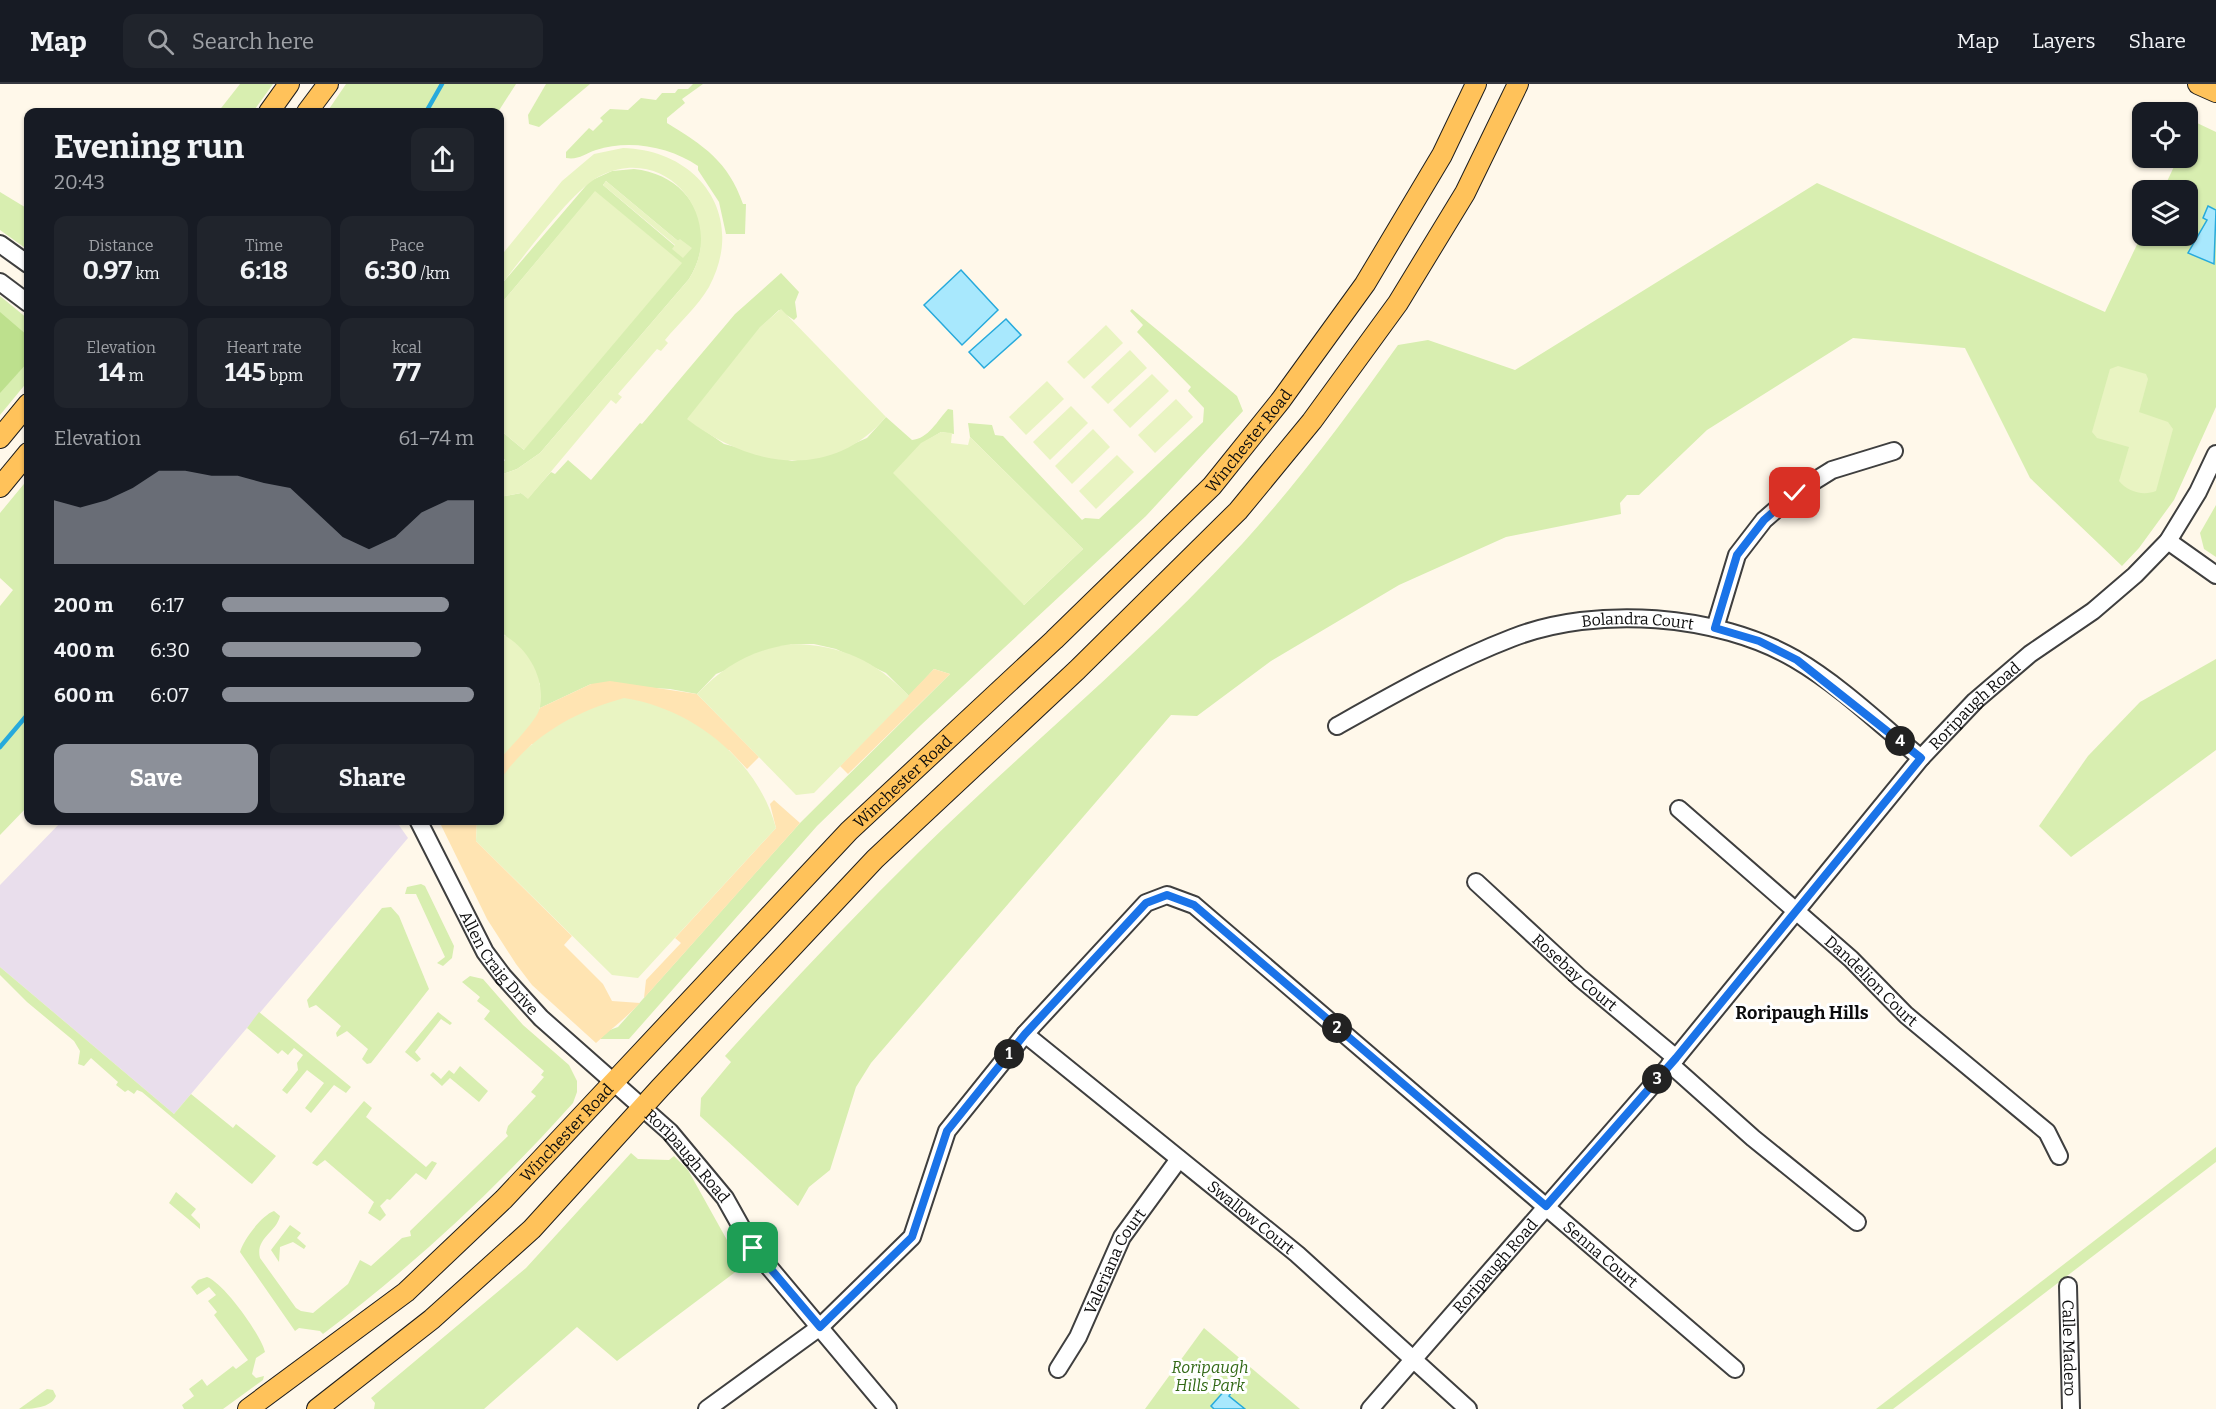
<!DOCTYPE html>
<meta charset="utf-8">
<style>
body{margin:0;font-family:Bitter,serif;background:#20242c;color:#f1f3f6;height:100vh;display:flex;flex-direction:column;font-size:22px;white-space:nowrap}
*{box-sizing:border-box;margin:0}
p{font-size:20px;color:#9ea1a6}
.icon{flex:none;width:33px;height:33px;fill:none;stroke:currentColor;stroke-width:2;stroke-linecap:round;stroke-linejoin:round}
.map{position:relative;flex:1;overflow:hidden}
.drawer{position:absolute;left:24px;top:24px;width:480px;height:717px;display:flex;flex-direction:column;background:#171b24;border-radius:12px;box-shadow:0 2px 4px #0004}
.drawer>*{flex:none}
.buttons{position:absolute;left:2132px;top:18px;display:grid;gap:12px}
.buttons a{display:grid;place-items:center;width:66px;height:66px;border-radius:12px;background:#171b24;box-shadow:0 2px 4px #0004;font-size:30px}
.pin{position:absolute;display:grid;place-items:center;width:51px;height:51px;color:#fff;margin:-26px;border-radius:12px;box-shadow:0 3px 9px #0006}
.km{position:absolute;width:30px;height:30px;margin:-15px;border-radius:50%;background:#222;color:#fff;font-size:16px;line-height:30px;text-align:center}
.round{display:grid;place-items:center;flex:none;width:63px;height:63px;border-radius:12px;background:#20242c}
.headline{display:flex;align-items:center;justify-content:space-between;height:102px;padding:0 30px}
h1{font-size:33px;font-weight:700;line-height:45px}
.figures{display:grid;grid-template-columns:repeat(3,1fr);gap:9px;height:102px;padding:6px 30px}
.figures div{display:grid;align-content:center;border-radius:12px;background:#20242c;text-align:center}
.figures b{font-size:26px;font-weight:700}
.figures small{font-size:16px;font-weight:400}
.figures p{font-size:16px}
.chart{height:168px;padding:12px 30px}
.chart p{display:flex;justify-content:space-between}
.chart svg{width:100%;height:108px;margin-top:6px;fill:#8c9099;opacity:.7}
.primary-button{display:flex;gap:12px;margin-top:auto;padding:12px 30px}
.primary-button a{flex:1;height:69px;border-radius:12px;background:#8c9099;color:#fff;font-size:24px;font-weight:700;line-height:69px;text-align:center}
.primary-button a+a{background:#20242c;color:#f1f3f6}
ul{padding:0 30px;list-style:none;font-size:20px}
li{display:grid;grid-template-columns:96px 72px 1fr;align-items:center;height:45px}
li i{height:15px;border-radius:8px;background:#8c9099}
header{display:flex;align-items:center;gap:36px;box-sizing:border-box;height:84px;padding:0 30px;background:#171b24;border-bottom:2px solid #363941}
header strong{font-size:28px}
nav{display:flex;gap:33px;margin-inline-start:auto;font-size:21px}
.search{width:420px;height:54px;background:#20242c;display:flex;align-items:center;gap:15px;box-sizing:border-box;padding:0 21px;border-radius:12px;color:#9ea1a6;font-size:22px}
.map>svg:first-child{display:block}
</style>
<header>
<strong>Map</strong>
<div class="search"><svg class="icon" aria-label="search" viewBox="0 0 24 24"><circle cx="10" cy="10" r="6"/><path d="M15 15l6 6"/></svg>Search here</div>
<nav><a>Map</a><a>Layers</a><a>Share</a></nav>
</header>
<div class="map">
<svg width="2216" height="1325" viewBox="0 0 2216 1325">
<rect width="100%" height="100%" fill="#fff8ea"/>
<polygon fill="#e9deec" points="62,737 396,737 408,754 174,1030 0,883 0,801"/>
<g fill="#d8eeb0" fill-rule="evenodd">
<polygon points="240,0 273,0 253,28 218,28"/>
<polygon points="346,0 516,0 498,28 327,28"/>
<polygon points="546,0 590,0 539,43 529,40 528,31"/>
<path d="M693,0H703L682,15L685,19L667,34V39C704,62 728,77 743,120H746L745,150H726L719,118L698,86V82C670,63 630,55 596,66C584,70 579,76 566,74V68L589,44L593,47L603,37L600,34L610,25L628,26L641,14L656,16L662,9H675L678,5H688Z"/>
<path d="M2195,38L2216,48V323L2174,416L2139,464L2122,482L2030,394L1965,264L1853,254L1707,346L1639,411H1627L1620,419L1621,430L1506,453L1399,501L1271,577L1197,632L1171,631L871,979L856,1003L830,1086L809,1103L798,1122L700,1032L701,1014L731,978L725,972C788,902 852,834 919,768C1025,664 1142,569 1243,459C1299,397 1349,330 1398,261L1428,256L1515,286L1817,99L2105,228L2142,150L2187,152V106H2163L2178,74H2187V55Z"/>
<path d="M634,85C691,91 720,145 689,195L540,369L517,385L500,391V383L505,376L500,372V346L524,366L595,108L500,221V202L590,97L612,87ZM606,97L678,157L680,155L675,162L603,101Z"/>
<polygon points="0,108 28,125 28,166 0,146"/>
<path d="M781,189L799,208L795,218L797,233L794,236L779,226L761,243L688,335L724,360L792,377L830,370L867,354L886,333L912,356C928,355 938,336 948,325L953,326L954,350L941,348L926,357L1024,521L1083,465L970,353L968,339L992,341L995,351L1003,352L1082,436L1085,434L1099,435L1203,338L1204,324L1188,307L1191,303L1137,248L1143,241L1130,227L1132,225L1237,312L1243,327L1146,432L921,641L817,742L629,955H600L607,947L618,943L800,739L950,590L934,585L909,612L886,589L836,565L814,560H792L716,590L697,610L670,605L591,600L540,624V600L505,551L500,549V413L521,409L528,414L551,388L555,390L568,376L591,396L640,339L642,340L735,230Z"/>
<polygon points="0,212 28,235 28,297 0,331"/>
<polygon points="28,395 28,722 0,751 0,522 13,506 0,494 0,429"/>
<polygon points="2216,421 2216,473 2204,465 2200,449"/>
<polygon points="2216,575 2216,666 2071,773 2039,742 2088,672 2140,618"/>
<polygon points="421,800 425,802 454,862 452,874 443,882 437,879 445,873 416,810 405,810 407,803"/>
<polygon points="391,823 399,832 429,905 371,979 367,980 362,975 368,965 347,947 337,953 336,949 341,942 316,921 309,924 307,916 382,824"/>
<polygon points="0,883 174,1030 191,1010 233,1044 236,1040 276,1072 252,1100 249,1098 142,1008 137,1006 134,1010 128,1006 125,1008 116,1001 118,998 91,974 84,982 78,980 80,967 74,957 27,918 0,891"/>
<path d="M470,892L483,895L523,941L569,981L577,997V1008L573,1019C497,1104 414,1181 323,1250L320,1247L299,1244L295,1247L240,1168C243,1156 262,1131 274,1127L280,1132C276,1149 255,1154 260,1174L296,1224L301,1227L313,1229L348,1200L360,1176L371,1182L402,1154L411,1152L410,1147L508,1052L506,1049L508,1042L536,1012L531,1008L544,993L541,991L544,987L484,935L490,927L477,917L480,913L462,898Z"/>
<polygon points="259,928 351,1003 346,1009 334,1001 311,1029 305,1024 324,999 307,986 287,1010 282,1006 298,986 297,979 303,971 294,964 288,971 282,966 278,970 247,944"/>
<polygon points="438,928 452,939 450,941 441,935 415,968 421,975 417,978 405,968"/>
<polygon points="460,982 488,1007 479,1018 450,994 442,1002 430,991 433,988 441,995 449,986 454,990"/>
<polygon points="364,1017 372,1024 366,1033 426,1083 432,1077 437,1079 426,1096 416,1089 390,1116 387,1115 380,1122 386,1131 380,1137 368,1129 374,1118 325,1076 317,1082 312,1079"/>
<polygon points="2216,1063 2216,1078 1893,1325 1876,1325"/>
<polygon points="631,1069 638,1075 669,1076 674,1072 688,1086 742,1183 617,1277 577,1243 484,1325 374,1325 375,1319 371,1314 526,1184"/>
<polygon points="176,1108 196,1125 191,1131 200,1140 200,1145 169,1119"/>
<polygon points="290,1141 301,1149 297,1154 306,1162 304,1165 293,1158 280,1163 279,1178 271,1166"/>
<path d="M207,1193C224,1199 261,1251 265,1268L256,1274L252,1290L256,1294L264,1292L263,1296L223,1325H184L182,1321L194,1312L189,1305L202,1295L207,1302L233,1282L236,1285L248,1276L214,1231L217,1228L208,1217L216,1211L209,1203L197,1211L191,1203L198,1196Z"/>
<polygon points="1204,1244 1300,1325 1145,1325"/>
<path d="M47,1305L53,1306L56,1312C51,1324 32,1325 19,1325Z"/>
</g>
<polygon fill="#bde08d" points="0,228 28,252 28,278 0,309"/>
<g fill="#ffe4b2">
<polygon points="934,585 950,590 848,690 840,682"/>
<polygon points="610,597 697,610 759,673 747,685 729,666 532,660 500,696 500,675 540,624 591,600"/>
<polygon points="774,716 800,739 644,914 646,896 681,859 675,854 776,744 770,720"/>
<path d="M439,737H477L476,757L572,852L564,861L603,900L612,917L640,919C626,934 611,945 596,959L532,901L516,880L487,835Z"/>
</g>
<g fill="#e9f4c2">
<path d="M623,64C699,66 747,132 709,203C698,222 679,239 665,256L668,259L661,267L657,265L618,310L622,313L616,320L611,316L528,415L521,409L500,413V391L517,385L540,369L689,195C727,135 668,60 602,91C574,103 522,175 500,202V173L562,97L594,70Z"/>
<polygon points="606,97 678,157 680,155 692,164 683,174 672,165 675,161 603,101"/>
<polygon points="595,107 682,179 524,366 500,346 500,221"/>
<path d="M781,225L886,333C830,398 749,383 687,335L760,243Z"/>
<polygon points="1106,241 1123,259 1084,295 1067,278"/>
<polygon points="1130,266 1147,284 1108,320 1091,303"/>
<path d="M2118,282L2146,290L2148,295L2139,328L2168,338L2173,345L2156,407C2143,412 2128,408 2119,397L2129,363L2097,354L2092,348L2110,285Z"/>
<polygon points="1152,290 1169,307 1130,344 1113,326"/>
<polygon points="1047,297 1064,315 1026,351 1009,333"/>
<polygon points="1176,315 1193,333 1155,369 1138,351"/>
<polygon points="1071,322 1088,339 1050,376 1033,358"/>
<polygon points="1093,345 1110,363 1072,400 1055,382"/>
<polygon points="941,348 952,349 951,359 968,361 970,353 1083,465 1024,521 893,389 921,359"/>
<polygon points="1117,371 1134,388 1096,425 1079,407"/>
<path d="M500,549C526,561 546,593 540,623C538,636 509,664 500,675Z"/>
<path d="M792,560C842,561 874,576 909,612L814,709L796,711L697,610C725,581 752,566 792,560Z"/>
<path d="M624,614C692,624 758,676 776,744L638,894L612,891L476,757L477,737L500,736V696C530,653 573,628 624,614Z"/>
</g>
<g fill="#a8e8fd" stroke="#27aadc" stroke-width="1.5">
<polygon points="2208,122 2216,126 2214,180 2188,169 2207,136 2203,134"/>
<polygon points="961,186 998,226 962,261 924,221"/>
<polygon points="1006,235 1021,251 984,284 969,268"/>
<polygon points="1226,1305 1231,1309 1229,1312 1245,1325 1214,1325 1211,1322"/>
</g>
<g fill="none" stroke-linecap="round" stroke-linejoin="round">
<g stroke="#27aadc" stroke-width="4.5">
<polyline points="426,28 442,0"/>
<polyline points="0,663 28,630"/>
</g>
<defs>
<g id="minor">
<polyline points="0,160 28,180"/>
<polyline points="0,198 28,219"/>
<polyline points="2168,457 2216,491"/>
<polyline points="1715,544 1737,471 1764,436 1795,409 1832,386 1894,367"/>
<path id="s1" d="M1337,642C1394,610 1452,577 1512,554C1596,521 1718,530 1795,575C1841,602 1881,641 1921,674"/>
<path id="s2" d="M1679,725L1851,875L1906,931L2047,1048L2059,1072"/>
<path id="s3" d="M418,736L485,868L503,892L541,934L670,1048L725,1114L753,1164L888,1325"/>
<path id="s4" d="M1476,798L1580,894L1676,974"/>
<path id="s5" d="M1025,950L1297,1170L1468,1325"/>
<polyline points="1670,980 1753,1054 1857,1138"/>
<path id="s6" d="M2068,1202L2071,1325"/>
<path id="s7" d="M1058,1285L1078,1253L1122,1153L1179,1075"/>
<path id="s8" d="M707,1325L820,1243L912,1153L947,1047L1025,950L1146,819L1167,811L1194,821L1735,1285"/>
<path id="s9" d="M1370,1325L1676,974L1921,674L1975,617L2030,570L2093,527L2135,491L2168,457L2198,408L2216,370"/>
</g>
<g id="major">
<polyline points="2198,0 2216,8"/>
<polyline points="269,28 289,0"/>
<polyline points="307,28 328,0"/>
<polyline points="0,354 28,320"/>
<polyline points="0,403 28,369"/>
<path id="s10" d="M248,1325L406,1208L504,1115L849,747L1054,556L1212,402L1281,316L1365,200L1442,71L1476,0"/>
<polyline points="317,1325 432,1235 532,1145 660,1004 875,775 1077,586 1238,427 1312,337 1398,219 1465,109 1518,0"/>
</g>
</defs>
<use href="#minor" stroke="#3f3f3f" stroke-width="20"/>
<use href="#major" stroke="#1d1d1d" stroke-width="22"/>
<use href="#minor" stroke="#fff" stroke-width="16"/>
<use href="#major" stroke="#ffc25a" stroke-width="20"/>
</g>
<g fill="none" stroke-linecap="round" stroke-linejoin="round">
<defs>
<polyline id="route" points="753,1164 820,1243 912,1153 947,1047 1025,950 1146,819 1167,811 1194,821 1546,1122 1676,974 1921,674 1797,576 1759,557 1715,544 1737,471 1764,436 1795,409"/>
</defs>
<use href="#route" stroke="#fff" stroke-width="12"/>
<use href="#route" stroke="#1a73e8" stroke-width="8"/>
</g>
<g text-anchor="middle" stroke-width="6" stroke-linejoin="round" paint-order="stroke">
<g font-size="16" fill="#0c0c0c" stroke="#fff">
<text dy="6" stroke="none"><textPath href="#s10" startOffset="1395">Winchester Road</textPath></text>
<text dy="6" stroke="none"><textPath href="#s1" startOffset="324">Bolandra Court</textPath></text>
<text dy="6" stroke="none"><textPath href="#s9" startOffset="928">Roripaugh Road</textPath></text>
<text dy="6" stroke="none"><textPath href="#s10" startOffset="909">Winchester Road</textPath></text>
<text dy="6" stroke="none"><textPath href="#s3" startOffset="165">Allen Craig Drive</textPath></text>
<text dy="6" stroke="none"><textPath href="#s4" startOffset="134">Rosebay Court</textPath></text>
<text dy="6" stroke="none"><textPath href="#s2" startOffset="258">Dandelion Court</textPath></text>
<text dy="6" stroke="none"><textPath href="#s10" startOffset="423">Winchester Road</textPath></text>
<text dy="6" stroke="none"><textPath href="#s3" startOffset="436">Roripaugh Road</textPath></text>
<text dy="6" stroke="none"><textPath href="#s5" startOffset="291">Swallow Court</textPath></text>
<text dy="6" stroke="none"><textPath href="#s8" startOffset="1270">Senna Court</textPath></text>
<text dy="6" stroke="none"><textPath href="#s7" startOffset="122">Valeriana Court</textPath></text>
<text dy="6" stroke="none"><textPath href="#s9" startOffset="190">Roripaugh Road</textPath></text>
<text dy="6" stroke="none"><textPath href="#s6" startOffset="62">Calle Madero</textPath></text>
</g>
<g font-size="16" font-style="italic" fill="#326916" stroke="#fff">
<text x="1210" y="1289">Roripaugh<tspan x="1210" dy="18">Hills Park</tspan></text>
</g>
<g font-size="18" font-weight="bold" fill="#0c0c0c" stroke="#fff">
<text x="1802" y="935">Roripaugh Hills</text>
</g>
</g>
</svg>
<div class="buttons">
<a><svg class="icon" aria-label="locate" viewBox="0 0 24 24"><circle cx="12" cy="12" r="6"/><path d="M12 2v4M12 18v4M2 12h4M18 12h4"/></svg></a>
<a><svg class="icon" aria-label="layers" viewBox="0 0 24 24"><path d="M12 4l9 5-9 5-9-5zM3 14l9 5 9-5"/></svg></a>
</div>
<div class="pin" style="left:753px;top:1164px;background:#1e9e55"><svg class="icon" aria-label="arrive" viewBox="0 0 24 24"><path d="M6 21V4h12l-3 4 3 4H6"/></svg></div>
<div class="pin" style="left:1795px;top:409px;background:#d93025"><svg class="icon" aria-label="check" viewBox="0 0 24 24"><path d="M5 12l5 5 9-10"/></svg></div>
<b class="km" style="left:1009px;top:970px">1</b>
<b class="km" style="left:1337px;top:944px">2</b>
<b class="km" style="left:1657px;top:995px">3</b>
<b class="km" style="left:1900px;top:657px">4</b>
<section class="drawer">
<div class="headline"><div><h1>Evening run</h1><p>20:43</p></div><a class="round"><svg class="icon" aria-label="share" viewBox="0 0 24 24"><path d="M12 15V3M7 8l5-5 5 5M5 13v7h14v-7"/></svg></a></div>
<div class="figures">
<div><p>Distance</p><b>0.97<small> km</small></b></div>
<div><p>Time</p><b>6:18</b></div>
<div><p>Pace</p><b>6:30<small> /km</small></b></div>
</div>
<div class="figures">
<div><p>Elevation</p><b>14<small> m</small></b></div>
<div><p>Heart rate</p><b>145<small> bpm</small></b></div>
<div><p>kcal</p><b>77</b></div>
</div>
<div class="chart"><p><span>Elevation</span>61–74 m</p>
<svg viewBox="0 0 160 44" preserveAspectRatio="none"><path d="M0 44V18L10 21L20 18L30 13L40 6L50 6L60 8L70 8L80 11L90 13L100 23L110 33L120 38L130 33L140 23L150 18L160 18V44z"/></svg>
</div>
<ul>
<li><b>200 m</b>6:17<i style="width:90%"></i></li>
<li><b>400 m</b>6:30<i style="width:79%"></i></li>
<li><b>600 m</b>6:07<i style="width:100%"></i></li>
</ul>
<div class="primary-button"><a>Save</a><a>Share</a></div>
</section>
</div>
